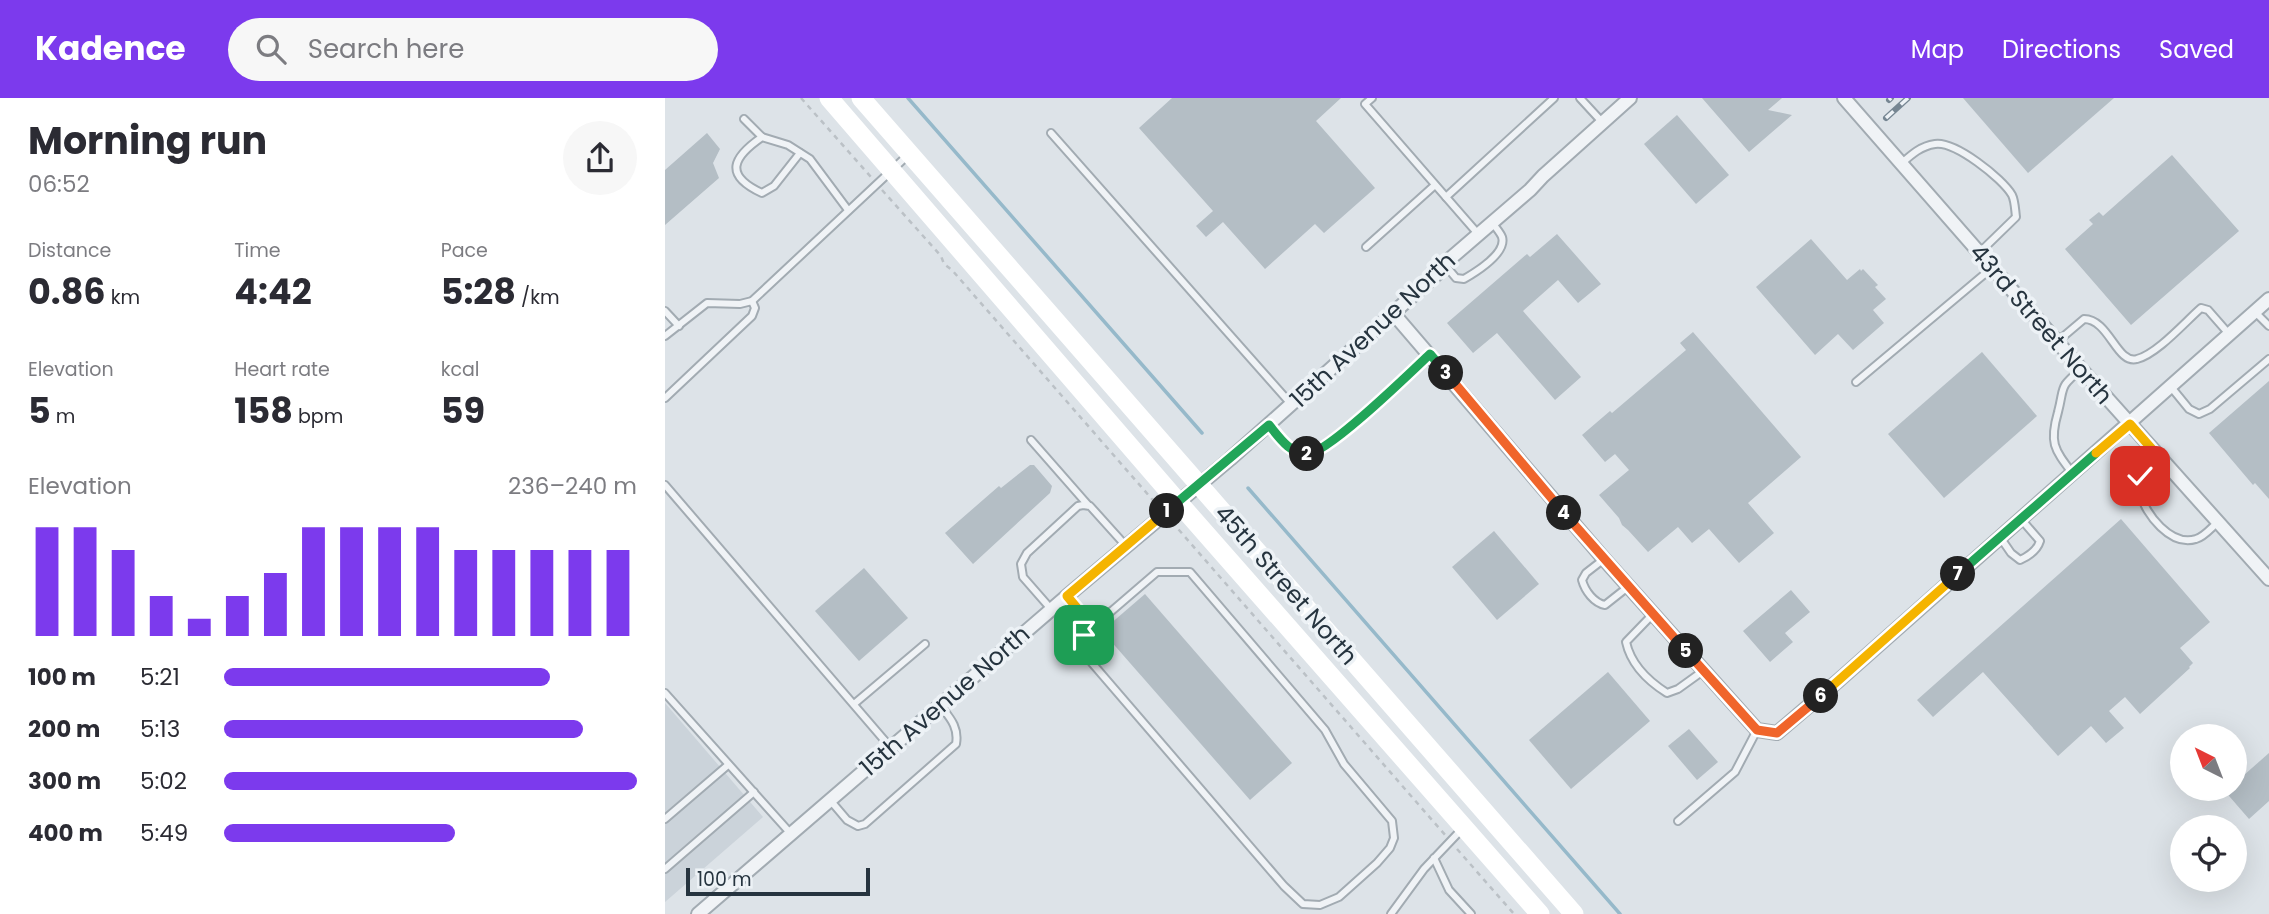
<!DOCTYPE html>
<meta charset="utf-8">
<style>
body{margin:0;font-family:Poppins,sans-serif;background:#f7f7f7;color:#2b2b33;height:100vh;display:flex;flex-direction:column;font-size:26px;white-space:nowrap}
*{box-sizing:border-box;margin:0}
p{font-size:23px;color:#7c7c81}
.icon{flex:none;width:38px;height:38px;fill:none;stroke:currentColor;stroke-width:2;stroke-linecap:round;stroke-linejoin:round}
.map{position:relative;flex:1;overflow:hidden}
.sheet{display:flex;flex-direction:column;background:#fff;width:665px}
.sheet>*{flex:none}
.needle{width:46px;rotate:318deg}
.buttons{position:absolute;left:1505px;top:626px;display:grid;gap:14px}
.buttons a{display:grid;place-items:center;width:77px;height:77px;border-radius:50%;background:#fff;box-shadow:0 7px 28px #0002;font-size:35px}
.scale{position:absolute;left:21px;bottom:18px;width:184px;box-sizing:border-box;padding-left:7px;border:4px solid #26343f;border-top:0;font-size:19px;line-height:24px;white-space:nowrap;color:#26343f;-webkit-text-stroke:5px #edf2f6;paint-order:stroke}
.pin{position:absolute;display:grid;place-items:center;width:60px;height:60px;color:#fff;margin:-30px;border-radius:14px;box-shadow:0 4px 10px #0006}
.km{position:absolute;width:35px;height:35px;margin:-18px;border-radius:50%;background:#222;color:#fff;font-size:19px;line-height:35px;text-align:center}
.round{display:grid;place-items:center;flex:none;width:74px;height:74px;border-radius:37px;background:#f7f7f7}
.head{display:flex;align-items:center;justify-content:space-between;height:119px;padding:0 28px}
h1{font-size:38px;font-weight:700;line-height:52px}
.stats{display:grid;grid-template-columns:repeat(3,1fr);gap:10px;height:119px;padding:7px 28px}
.stats div{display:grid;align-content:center}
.stats b{font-size:35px;font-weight:700}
.stats small{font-size:19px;font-weight:400}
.stats p{font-size:19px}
.chart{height:196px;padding:14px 28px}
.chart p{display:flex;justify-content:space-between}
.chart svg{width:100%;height:126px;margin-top:7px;stroke:#7c3aed;stroke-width:6}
ul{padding:0 28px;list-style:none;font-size:23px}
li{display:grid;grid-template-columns:112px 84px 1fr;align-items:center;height:52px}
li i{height:18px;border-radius:9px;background:#7c3aed}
header{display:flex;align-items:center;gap:42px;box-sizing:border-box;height:98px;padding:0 35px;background:#7c3aed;color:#fff}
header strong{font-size:33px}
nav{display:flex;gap:38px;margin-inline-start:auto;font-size:24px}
.search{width:490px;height:63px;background:#f7f7f7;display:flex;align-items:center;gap:18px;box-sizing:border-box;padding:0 24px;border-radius:38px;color:#7c7c81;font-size:26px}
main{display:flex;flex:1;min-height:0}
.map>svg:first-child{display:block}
</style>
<header>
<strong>Kadence</strong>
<div class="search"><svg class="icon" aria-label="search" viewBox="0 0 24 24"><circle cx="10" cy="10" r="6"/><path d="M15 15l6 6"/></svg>Search here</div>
<nav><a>Map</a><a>Directions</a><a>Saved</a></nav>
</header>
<main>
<section class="sheet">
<div class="head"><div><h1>Morning run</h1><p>06:52</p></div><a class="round"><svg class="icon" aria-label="share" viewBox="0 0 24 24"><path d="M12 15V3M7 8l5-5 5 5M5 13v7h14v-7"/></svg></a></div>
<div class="stats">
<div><p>Distance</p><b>0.86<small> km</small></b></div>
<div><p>Time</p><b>4:42</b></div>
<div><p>Pace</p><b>5:28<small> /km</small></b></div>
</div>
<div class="stats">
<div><p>Elevation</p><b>5<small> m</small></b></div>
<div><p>Heart rate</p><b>158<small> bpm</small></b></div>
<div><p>kcal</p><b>59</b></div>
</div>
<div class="chart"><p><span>Elevation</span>236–240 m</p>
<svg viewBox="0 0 160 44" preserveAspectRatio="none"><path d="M5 44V6M15 44V6M25 44V14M35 44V30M45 44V38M55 44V30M65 44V22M75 44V6M85 44V6M95 44V6M105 44V6M115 44V14M125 44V14M135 44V14M145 44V14M155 44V14"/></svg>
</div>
<ul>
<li><b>100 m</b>5:21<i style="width:79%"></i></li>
<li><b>200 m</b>5:13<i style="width:87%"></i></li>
<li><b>300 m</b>5:02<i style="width:100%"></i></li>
<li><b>400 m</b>5:49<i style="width:56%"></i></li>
</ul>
</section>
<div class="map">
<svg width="1604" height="816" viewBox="0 0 1604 816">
<rect width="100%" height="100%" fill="#dde3e8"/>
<polygon fill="#cbd3da" points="0,605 98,719 0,804"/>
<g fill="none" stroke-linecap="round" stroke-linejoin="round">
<g stroke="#96b9ca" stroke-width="3.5">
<polyline points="243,0 537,335"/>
<polyline points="583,390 955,816"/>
</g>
</g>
<g fill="#b4bec5">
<polygon points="507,0 676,0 651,23 710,90 659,135 650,126 600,171 558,124 541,139 531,128 548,113 474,30"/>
<polygon points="1037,0 1117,0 1103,12 1127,17 1084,54"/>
<polygon points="1298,0 1449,0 1363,75"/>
<polygon points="1012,17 1064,77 1031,106 979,46"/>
<polygon points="42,35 55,51 48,65 54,80 0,127 0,72"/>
<polygon points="1507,57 1574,133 1466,227 1400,151 1428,126 1424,122 1434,114 1438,118"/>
<polygon points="892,136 936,186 913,205 893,182 858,213 916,279 890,302 832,235 808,255 782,225 862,156 865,159"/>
<polygon points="1146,141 1182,182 1195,171 1196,173 1198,171 1213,187 1210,189 1221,201 1208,212 1219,225 1188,252 1173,236 1150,257 1091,189"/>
<polygon points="1028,234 1136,359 1083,405 1109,435 1074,465 1044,431 1027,445 1013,429 983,454 963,432 957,427 954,420 934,397 964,372 950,356 940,364 917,337 945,313 947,315 1021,252 1015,245"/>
<polygon points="1317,254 1372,318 1279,400 1223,336"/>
<polygon points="1604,283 1604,401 1590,385 1588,387 1544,335"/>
<polygon points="365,367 369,367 387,388 385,395 308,466 280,435 334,388 336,390"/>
<polygon points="1456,421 1545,524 1515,550 1528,565 1524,569 1525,570 1475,616 1460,599 1444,613 1459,630 1441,645 1426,628 1393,658 1318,574 1268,619 1252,602"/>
<polygon points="829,433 874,486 832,522 787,469"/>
<polygon points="199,470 243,520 194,563 150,513"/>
<polygon points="1126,492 1145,514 1120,535 1128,544 1105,564 1078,533"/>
<polygon points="480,496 627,665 585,702 437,533"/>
<polygon points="943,574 985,623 906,691 864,642"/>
<polygon points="1024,631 1053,664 1032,682 1003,648"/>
<polygon points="1604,655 1604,703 1584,721 1558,691 1570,691 1570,685"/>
</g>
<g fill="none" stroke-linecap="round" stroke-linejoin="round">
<defs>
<g id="service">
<polyline points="707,0 700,6 814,137"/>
<polyline points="915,0 938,25"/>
<polyline points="79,21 97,39 123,47 145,61 183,112"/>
<polyline points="386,35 626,306"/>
<path d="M97,39C68,59 58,77 97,95L109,88L135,55"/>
<path d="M1237,65C1247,56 1256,48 1270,46C1290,43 1337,80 1347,97C1350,103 1350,112 1351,119L1314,155"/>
<polyline points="781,99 889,0"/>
<polyline points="701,149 770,87"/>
<path d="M780,167L791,180L799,181C811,174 842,155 837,139C835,134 830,129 827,124"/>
<polyline points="0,213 14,228"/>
<polyline points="1590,214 1604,228"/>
<polyline points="0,238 42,205 75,206 87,203 243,57"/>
<path d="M1393,243L1419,221C1444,221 1452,267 1472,261C1492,256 1520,224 1536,210L1543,212L1564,236"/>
<polyline points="1191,284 1328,169"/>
<polyline points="1506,289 1524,311 1534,316 1545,311 1604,261"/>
<polyline points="0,300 87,218 90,210 87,203"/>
<polyline points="604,327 626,351 636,356 649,356 673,339 764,258"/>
<polyline points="366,342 423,407"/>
<path d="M1494,359L1475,378C1475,384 1474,390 1475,395C1480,416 1506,449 1531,441C1539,439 1546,430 1553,424"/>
<path d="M1408,376C1389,351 1384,345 1393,314C1400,287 1393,291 1416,271"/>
<polyline points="0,387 226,650"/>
<path d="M1335,439L1346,455L1355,462C1364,458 1372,453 1375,443L1356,421"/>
<path d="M939,461L921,475L917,482C920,493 929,505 940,507L964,488"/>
<polyline points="402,498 428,529 492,474 525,474 660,632 679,666 727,723 729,740 725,750 712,765 674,799 655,807 638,806 619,788 427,565 416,546 419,537 428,529"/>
<polyline points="386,511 358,479 356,466 362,455 413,408 418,407 425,408 461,448"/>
<path d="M988,516L961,544C966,567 983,583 1002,595L1013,591L1038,573"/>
<polyline points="0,595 127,737"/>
<polyline points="189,606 260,546"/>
<path d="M165,702L182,722L193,728L200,726L291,646C294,629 285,620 275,607"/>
<polyline points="0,721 63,667"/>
<polyline points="1013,723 1070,674 1092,632"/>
<polyline points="769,760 784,792 806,816"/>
<polyline points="0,771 89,694"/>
<polyline points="726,816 759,771 797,731"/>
</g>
<g id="minor">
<polyline points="1179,0 1416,271 1604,481"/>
<polyline points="728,215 939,461 1092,632 1112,635 1173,583 1604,201"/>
<polyline points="33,816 402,498 565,361 774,174 779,166 865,92 878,78 965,0"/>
</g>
</defs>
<use href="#service" stroke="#a2abb2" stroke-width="10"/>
<use href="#minor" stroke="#a2abb2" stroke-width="16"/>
<g stroke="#bbc1c6" stroke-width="2.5" stroke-dasharray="5 5" stroke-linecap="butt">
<polyline points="136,0 206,79"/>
<polyline points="217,92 276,158 279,166 287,172 493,408"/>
<polyline points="507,424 781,738"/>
<polyline points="792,751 849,816"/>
</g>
<use href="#service" stroke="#f0f3f6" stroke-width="6"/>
<use href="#minor" stroke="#f0f3f6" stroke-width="12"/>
<g stroke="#fff" stroke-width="19">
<polyline points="164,0 513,404 875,816"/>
<polyline points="196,0 909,816"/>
</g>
<defs>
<g id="rail">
<polyline points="1224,2 1226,0"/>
<polyline points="1221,20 1243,0"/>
</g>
</defs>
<use href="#rail" stroke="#768692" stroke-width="6"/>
<use href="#rail" stroke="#edf2f6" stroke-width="3.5" stroke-dasharray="10" stroke-linecap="butt"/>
</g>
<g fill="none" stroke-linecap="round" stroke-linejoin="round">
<defs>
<polyline id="split-1" points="419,537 428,529 402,498 502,413"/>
<path id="split-2" d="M502,413L604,327C614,339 625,356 642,356"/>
<path id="split-3" d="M642,356C662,356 746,274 765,256L781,275"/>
<polyline id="split-4" points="781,275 899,415"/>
<polyline id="split-5" points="899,415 1021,553"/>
<polyline id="split-6" points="1021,553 1092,632 1112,635 1156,598"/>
<polyline id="split-7" points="1156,598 1293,476"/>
<polyline id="split-8" points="1293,476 1431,355"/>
<polyline id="split-9" points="1431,355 1465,326 1494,359 1475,378"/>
</defs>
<use href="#split-1" stroke="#fff" stroke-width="14"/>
<use href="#split-2" stroke="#fff" stroke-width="14"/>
<use href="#split-3" stroke="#fff" stroke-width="14"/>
<use href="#split-4" stroke="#fff" stroke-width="14"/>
<use href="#split-5" stroke="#fff" stroke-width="14"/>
<use href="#split-6" stroke="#fff" stroke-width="14"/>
<use href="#split-7" stroke="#fff" stroke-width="14"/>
<use href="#split-8" stroke="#fff" stroke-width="14"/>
<use href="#split-9" stroke="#fff" stroke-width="14"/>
<use href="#split-1" stroke="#f5b400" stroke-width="9"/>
<use href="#split-2" stroke="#22a559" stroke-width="9"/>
<use href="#split-3" stroke="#22a559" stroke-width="9"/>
<use href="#split-4" stroke="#f0652b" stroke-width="9"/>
<use href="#split-5" stroke="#f0652b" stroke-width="9"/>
<use href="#split-6" stroke="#f0652b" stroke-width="9"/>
<use href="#split-7" stroke="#f5b400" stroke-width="9"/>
<use href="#split-8" stroke="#22a559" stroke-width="9"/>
<use href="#split-9" stroke="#f5b400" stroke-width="9"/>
</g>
<g text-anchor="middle" stroke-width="7" stroke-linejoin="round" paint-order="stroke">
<g font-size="24" fill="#26343f" stroke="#edf2f6">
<text transform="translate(1376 226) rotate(49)" y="8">43rd Street North</text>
<text transform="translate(708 232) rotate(-43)" y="8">15th Avenue North</text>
<text transform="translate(621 487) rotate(49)" y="8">45th Street North</text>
<text transform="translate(280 603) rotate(-41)" y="8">15th Avenue North</text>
</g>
</g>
</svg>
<div class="buttons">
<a><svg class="needle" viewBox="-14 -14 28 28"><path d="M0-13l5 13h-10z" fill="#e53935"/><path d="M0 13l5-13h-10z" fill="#7c7c81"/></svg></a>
<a><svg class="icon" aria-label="locate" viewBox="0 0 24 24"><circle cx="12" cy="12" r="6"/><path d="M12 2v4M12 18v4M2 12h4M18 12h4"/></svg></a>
</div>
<div class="scale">100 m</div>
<div class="pin" style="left:419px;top:537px;background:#1e9e55"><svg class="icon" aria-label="arrive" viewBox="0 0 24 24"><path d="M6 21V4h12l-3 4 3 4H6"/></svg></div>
<div class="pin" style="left:1475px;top:378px;background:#d93025"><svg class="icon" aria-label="check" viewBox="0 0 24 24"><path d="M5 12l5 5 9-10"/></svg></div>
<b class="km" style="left:502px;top:413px">1</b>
<b class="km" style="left:642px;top:356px">2</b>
<b class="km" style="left:781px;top:275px">3</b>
<b class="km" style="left:899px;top:415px">4</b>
<b class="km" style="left:1021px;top:553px">5</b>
<b class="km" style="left:1156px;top:598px">6</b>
<b class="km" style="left:1293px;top:476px">7</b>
</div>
</main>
